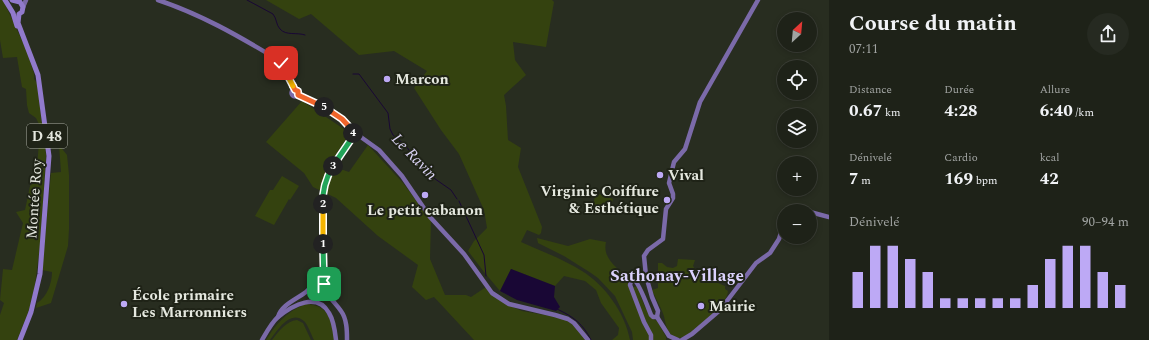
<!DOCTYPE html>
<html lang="fr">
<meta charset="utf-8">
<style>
body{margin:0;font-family:Spectral,serif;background:#262a21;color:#f1f3f6;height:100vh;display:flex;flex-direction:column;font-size:15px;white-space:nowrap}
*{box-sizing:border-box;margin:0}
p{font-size:13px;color:#a1a4a2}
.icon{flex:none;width:22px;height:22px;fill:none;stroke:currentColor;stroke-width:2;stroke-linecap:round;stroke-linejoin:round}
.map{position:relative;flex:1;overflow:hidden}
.details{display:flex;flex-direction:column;background:#1e2218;width:320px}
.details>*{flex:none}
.needle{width:26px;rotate:26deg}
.controls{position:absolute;left:777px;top:12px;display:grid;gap:8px}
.controls a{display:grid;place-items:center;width:40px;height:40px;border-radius:50%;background:#1e2218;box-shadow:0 2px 6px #0003,0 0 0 1px #3c3f37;font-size:20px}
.pin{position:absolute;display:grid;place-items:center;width:34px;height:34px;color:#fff;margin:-17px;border-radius:8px;box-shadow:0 2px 6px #0006}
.km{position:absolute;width:20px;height:20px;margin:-10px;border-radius:50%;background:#222;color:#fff;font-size:11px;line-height:20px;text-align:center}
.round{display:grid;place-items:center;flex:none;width:42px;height:42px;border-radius:21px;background:#262a21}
.headline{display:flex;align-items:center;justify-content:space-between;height:68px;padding:0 20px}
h1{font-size:22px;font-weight:700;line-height:30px}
.figures{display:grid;grid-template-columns:repeat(3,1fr);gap:6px;height:68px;padding:4px 20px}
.figures div{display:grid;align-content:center}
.figures b{font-size:17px;font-weight:700}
.figures small{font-size:11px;font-weight:400}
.figures p{font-size:11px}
.chart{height:112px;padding:8px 20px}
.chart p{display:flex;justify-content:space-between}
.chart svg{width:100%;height:72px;margin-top:4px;stroke:#bda9f5;stroke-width:6}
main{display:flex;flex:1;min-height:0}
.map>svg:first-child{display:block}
</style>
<main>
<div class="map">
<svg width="829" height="340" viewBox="0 0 829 340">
<rect width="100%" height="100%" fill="#282d20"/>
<g fill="#34420f">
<polygon points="0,0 3,0 27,51 34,74 34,79 37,83 46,155 41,239 34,291 29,310 17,340 0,340 0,315 4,303 0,300 3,269 12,270 23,223 16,212 25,210 30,186 36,177 39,143 39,124 36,118 29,113 27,105 26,89 22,87 17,57 3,58 0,40"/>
<path d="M266,0H552L554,2L546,47L513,42L515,60L526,75L504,95L506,106L508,140L521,148L518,167L542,227L541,233L539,235L527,230L521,242C541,251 563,259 582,271C605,285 625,313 630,340H612L618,335L619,328L601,303L596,290L585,281L564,276L555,286L511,269L500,291L484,272L468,251L474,241L487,228L484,210L459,154L441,130L414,88L427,71L394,51L359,55L311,14L299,19Z"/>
<polygon points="302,101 350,133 329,165 349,172 368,145 403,183 431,220 430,259 445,295 466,295 471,297 486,287 508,305 522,311 562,318 573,324 586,340 474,340 434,297 426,300 412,287 418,265 378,236 336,198 313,187 304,173 266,142"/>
<path d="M59,145L67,155L69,175V229L68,246L51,303L36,308L37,303C47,297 52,283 52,272L42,270L51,173L61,172Z"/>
<polygon points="282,176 299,186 290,200 289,199 274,225 255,216 270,190 273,190"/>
<polygon points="596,193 613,199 608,215 591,212"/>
<path d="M537,238L568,246L590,239L606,242C602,259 618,268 629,279L628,285L630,288L638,286L641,297L645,307L653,319L657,321L666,337V340H633L632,332L615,296L598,278L591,273L564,256L538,243Z"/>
<path d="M678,259L695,260L693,266L695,269L694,273L725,286V289L728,291C727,305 703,322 693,330V332L680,338C664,336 667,321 662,311C659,304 655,297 652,290L658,288V263H662L667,267L673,268L677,266Z"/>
<path d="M306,304C329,305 331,320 335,340H314C311,334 308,325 304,321C290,309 277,331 270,340H266C277,323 286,312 306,304Z"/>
<path d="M297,320L303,323L311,340H272C278,332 286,321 297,320Z"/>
</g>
<polygon fill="#190735" points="511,269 555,286 554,297 560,307 556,311 517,300 500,291"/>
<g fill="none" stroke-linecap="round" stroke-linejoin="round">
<g stroke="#190735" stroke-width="1">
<path d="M247,0L273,14C277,19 276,25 280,29C286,36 297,32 305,35"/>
<polyline points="353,74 359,74 388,113 390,129 393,135 405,145 428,174 451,190 457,199"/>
<polyline points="459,201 484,255 486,276"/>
<path d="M557,309C574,317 583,324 591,340"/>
</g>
<g stroke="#7b6aa9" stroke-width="4.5">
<path d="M158,0C200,14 237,35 275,58L283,66L295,90"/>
<polyline points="23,7 26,0"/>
<circle cx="295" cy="93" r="3.5"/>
<path d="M298,95C319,103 339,114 354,132"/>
<polyline points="358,135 379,150 402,176 430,217 464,254 492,293 509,304 555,315 568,319 574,323 588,340"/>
<polyline points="791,211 797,210 802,211"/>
<polyline points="810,212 829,217"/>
<path d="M278,317C281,305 297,299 306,292C311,288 315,282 320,278L323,277"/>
<polyline points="657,317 658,311 652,297 646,276 644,256 648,250 663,239 666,209 673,198 673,194 669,183 674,162 685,149 700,102 758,0"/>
<polyline points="657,317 669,336 678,340"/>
<path d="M262,340C266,333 272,322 278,317C293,305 317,292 329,313C334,321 335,331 336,340"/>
<path d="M347,340C347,331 347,319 341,311C335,302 326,296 324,284L323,194L327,175L353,137"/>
<path d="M651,340V335L644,322L630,285L631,281L634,280C639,282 648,308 651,315L653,317H657"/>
<polyline points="682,340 692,334 720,310 756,263 770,253 779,239 784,223"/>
</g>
<g stroke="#917acc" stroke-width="5">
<polyline points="5,0 13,13 17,26"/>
<polyline points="12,0 20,2 23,7 22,12 19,14 18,23 38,75 49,156 40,274 31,312 20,340"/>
</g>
</g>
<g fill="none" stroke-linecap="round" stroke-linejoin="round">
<defs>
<polyline id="split-1" points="323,244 324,284"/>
<polyline id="split-2" points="323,244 323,204"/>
<path id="split-3" d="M323,204C322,190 326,178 333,166"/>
<polyline id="split-4" points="333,166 352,138 353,133"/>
<polyline id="split-5" points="324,107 342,119 354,132 353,133"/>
<polyline id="split-6" points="293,86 295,90 298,91 298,95 324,107"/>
<polyline id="split-7" points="281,63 293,86"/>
</defs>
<use href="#split-1" stroke="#fff" stroke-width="8"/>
<use href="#split-2" stroke="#fff" stroke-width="8"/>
<use href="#split-3" stroke="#fff" stroke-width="8"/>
<use href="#split-4" stroke="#fff" stroke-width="8"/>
<use href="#split-5" stroke="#fff" stroke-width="8"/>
<use href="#split-6" stroke="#fff" stroke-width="8"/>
<use href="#split-7" stroke="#fff" stroke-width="8"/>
<use href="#split-1" stroke="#22a559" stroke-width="5"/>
<use href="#split-2" stroke="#f5b400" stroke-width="5"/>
<use href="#split-3" stroke="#22a559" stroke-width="5"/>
<use href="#split-4" stroke="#22a559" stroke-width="5"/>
<use href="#split-5" stroke="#f0652b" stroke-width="5"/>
<use href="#split-6" stroke="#f0652b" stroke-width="5"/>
<use href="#split-7" stroke="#f5b400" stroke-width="5"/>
</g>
<g fill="#bda9f5" stroke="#1f2317" stroke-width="1.5">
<circle cx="387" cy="79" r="4"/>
<circle cx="660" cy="175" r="4"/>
<circle cx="425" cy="195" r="4"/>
<circle cx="667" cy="200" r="4"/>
<circle cx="124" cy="304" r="4"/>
<circle cx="701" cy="306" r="4"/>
</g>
<g text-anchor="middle" stroke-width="4" stroke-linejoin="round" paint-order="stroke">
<rect fill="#1f2317" stroke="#aaada3" stroke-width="1" x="27" y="124" width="40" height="24" rx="3"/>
<g font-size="14" font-weight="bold" fill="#e5e8df">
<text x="47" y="141">D 48</text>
</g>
<g font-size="15" font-weight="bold" fill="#e5e8df" stroke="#1f2317" text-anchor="start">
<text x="395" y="84">Marcon</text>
<text x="668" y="180">Vival</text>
<text x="659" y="196" text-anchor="end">Virginie Coiffure<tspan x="659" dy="17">&amp; Esthétique</tspan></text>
<text x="425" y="215" text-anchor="middle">Le petit cabanon</text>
<text x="132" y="300">École primaire<tspan x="132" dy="17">Les Marronniers</tspan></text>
<text x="709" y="311">Mairie</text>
</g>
<g font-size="15" fill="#e5e8df" stroke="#1f2317">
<text transform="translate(34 199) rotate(-86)" y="5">Montée Roy</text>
</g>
<g font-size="16" font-style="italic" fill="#d9d2f3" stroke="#1f2317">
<text transform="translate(415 156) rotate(46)" y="6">Le Ravin</text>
</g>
<g font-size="17" font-weight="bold" fill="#dbd2fd" stroke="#1f2317">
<text x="677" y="281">Sathonay-Village</text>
</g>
</g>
</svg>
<div class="controls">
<a><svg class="needle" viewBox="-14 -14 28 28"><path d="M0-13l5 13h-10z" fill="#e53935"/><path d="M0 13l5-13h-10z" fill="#a1a4a2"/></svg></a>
<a><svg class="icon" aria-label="locate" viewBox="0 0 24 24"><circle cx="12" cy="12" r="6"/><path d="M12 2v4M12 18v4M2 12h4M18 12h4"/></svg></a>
<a><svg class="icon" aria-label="layers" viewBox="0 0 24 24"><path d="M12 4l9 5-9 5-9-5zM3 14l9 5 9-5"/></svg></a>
<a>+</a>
<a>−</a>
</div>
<div class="pin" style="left:324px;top:284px;background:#1e9e55"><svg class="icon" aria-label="arrive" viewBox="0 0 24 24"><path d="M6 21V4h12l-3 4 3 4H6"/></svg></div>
<div class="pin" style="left:281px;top:63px;background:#d93025"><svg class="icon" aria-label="check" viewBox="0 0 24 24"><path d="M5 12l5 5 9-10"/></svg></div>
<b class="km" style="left:323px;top:244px">1</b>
<b class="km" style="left:323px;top:204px">2</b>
<b class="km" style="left:333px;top:166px">3</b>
<b class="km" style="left:353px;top:133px">4</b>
<b class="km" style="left:324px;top:107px">5</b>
</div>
<section class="details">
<div class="headline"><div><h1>Course du matin</h1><p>07:11</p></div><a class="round"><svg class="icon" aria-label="share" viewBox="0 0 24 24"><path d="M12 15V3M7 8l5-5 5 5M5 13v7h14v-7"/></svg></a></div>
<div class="figures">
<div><p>Distance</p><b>0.67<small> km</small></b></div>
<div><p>Durée</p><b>4:28</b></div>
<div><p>Allure</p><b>6:40<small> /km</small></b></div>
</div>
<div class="figures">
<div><p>Dénivelé</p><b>7<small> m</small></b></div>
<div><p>Cardio</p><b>169<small> bpm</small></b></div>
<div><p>kcal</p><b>42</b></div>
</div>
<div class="chart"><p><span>Dénivelé</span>90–94 m</p>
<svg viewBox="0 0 160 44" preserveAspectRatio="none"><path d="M5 44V22M15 44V6M25 44V6M35 44V14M45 44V22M55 44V38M65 44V38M75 44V38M85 44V38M95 44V38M105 44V30M115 44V14M125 44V6M135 44V6M145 44V22M155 44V30"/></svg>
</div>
</section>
</main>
